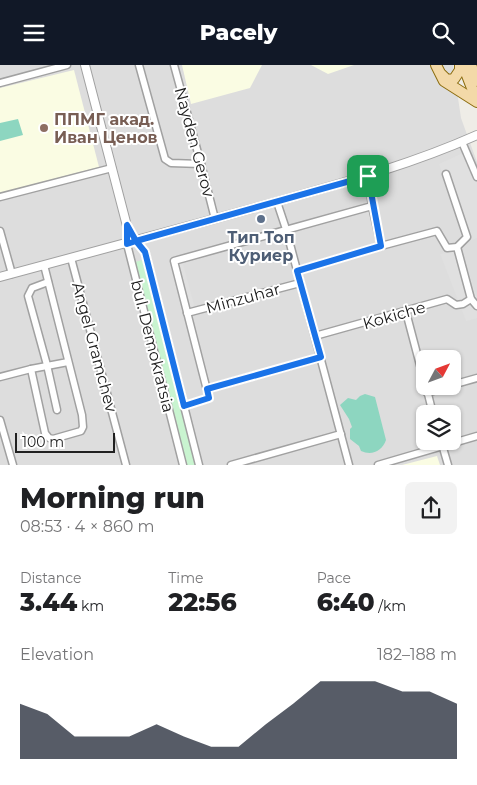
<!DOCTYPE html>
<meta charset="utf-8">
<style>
body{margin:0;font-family:Montserrat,sans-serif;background:#f2f2f2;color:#202124;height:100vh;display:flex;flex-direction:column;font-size:19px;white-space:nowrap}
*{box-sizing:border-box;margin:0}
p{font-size:16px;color:#757577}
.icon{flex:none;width:28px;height:28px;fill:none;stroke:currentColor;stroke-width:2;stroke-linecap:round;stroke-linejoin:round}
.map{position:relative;height:400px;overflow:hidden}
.panel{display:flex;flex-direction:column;background:#fff;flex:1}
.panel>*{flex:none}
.needle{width:32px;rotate:49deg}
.buttons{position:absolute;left:416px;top:285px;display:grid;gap:10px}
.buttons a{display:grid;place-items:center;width:45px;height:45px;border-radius:8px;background:#fff;box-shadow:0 1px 4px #0004;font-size:25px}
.scale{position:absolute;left:15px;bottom:12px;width:100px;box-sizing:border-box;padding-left:5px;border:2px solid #202020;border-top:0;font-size:14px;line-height:18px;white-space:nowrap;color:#202020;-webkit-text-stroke:4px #fff;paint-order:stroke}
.pin{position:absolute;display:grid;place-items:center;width:42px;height:42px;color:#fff;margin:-21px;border-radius:10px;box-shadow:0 2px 8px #0006}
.round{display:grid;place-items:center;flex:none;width:52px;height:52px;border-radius:8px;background:#f2f2f2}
.overview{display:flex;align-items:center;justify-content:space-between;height:85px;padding:0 20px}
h1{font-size:28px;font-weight:800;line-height:38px}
.stats{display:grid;grid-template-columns:repeat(3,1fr);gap:8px;height:85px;padding:5px 20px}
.stats div{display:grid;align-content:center}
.stats b{font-size:25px;font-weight:800}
.stats small{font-size:14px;font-weight:400}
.stats p{font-size:14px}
.chart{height:140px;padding:10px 20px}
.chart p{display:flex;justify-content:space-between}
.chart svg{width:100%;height:90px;margin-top:5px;fill:#111827;opacity:.7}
header{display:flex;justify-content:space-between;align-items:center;height:65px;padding:0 20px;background:#111827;color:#fff;font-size:22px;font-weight:800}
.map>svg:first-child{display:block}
</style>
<header><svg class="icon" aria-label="menu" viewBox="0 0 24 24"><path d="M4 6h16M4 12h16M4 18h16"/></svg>Pacely<svg class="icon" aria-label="search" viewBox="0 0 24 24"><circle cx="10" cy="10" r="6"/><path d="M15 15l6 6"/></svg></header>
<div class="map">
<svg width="477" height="400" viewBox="0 0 477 400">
<rect width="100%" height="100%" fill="#efede7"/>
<path fill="#ddd" fill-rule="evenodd" d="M0,0H453L461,53L477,97V400H0ZM425,294H452V321H425ZM425,349H452V376H425Z"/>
<g fill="#fafce3">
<polygon points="182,0 262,0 250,23 191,39"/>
<polygon points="311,0 354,0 328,9"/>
<polygon points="74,5 99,102 0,128 0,23"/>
<polygon points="437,391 440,400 402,400"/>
</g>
<polygon fill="#c9f4d0" points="143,195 195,400 186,400 135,197"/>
<g fill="#8dd6c0">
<polygon points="18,54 23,70 0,76 0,58"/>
<path d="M365,329L375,332L386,375C382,386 372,391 361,386L359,381L350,374V364L352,362L349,354L340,340L348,333L356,335L360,331Z"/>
</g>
<g fill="#e0e0e0">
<polygon points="470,85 477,104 477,173 464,178 439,99"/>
<polygon points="461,185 477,232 477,253 466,256 440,189"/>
<polygon points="181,191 195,243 183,246 169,195"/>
</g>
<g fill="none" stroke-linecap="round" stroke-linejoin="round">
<defs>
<g id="minor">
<polyline points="139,0 165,94 171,98 201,99"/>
<polyline points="174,0 201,99 215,154"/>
<polyline points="0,18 67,0"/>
<polyline points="462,77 477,112"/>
<polyline points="368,111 372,141"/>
<polyline points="0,132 112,103"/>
<polyline points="277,137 286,164 349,400"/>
<polyline points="0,166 12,209"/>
<polyline points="136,176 145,187 199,400"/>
<polyline points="127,179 183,400"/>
<polyline points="457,182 471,234 477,241"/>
<polyline points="71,193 126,400"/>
<polyline points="44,200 82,350 83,362 81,366 53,374 49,373 45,368 31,304 68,297"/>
<polyline points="297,206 381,181 437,166 447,183 457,182 467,172 446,109"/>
<polyline points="48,217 32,223 28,231 47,300 57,345"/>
<polyline points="406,247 425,319"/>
<polyline points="187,248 300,218"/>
<polyline points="315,271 447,234 456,240 463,239 471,234"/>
<polyline points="0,312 31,304"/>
<polyline points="452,320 477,313"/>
<polyline points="426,321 433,349"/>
<polyline points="207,324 321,292"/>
<polyline points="427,328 449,321"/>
<polyline points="184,341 209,333 174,196 372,141 381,181"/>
<polyline points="0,355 13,400"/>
<polyline points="441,376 448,400"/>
<polyline points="231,400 341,369"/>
<polyline points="378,400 477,371"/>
</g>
<g id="tertiary">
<polyline points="85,0 127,161 136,176"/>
<path d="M0,212C90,188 179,164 268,139C339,119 410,100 477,70"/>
</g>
<g id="primary">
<polyline points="436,0 444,16 477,37"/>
<polyline points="463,0 477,36"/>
<polyline points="471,0 477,16"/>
<polyline points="442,10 447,15 454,14 460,5 460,0"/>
</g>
</defs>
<use href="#minor" stroke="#a1a1a1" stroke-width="9"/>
<use href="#tertiary" stroke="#a1a1a1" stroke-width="10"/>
<use href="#primary" stroke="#8c6d0f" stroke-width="12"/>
<use href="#minor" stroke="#fff" stroke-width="6"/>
<use href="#tertiary" stroke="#fff" stroke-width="8"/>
<use href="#primary" stroke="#f3d9a8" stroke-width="10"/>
</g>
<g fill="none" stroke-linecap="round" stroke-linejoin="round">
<defs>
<polyline id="route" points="368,111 136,176 127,160 127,179 136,176 145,187 184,341 209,333 207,324 321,292 297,206 381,181 368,111"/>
</defs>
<use href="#route" stroke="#fff" stroke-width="10"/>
<use href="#route" stroke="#1a73e8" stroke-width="6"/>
</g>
<circle fill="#8d6e63" stroke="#fff" stroke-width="2" cx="44" cy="63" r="5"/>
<circle fill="#5c6f8a" stroke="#fff" stroke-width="2" cx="261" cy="154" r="5"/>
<g text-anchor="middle" stroke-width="4" stroke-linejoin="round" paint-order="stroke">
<g font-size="16" font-weight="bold" fill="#785e54" stroke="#fff" text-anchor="start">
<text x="54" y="60">ППМГ акад.<tspan x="54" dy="18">Иван Ценов</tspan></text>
</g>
<g font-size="16" fill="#202020" stroke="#fff">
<text transform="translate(195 77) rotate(75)" y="6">Nayden Gerov</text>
<text transform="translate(243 233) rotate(-15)" y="6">Minzuhar</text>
<text transform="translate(394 250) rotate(-16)" y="6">Kokiche</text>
<text transform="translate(153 281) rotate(76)" y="6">bul. Demokratsia</text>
<text transform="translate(95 282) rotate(75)" y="6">Angel Gramchev</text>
</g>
<g font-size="16" font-weight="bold" fill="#4e5e75" stroke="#fff">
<text x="261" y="178">Тип Топ<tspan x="261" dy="18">Куриер</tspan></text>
</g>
</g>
</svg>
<div class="buttons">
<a><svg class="needle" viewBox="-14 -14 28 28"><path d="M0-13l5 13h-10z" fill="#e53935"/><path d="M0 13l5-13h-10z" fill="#757577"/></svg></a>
<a><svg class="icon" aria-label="layers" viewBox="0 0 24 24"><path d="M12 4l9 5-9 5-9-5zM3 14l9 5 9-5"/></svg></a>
</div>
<div class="scale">100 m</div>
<div class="pin" style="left:368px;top:111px;background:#1e9e55"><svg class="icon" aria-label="arrive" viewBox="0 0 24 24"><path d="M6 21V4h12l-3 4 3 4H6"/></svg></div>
</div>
<section class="panel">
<div class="overview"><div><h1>Morning run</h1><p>08:53 · 4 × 860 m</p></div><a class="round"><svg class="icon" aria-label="share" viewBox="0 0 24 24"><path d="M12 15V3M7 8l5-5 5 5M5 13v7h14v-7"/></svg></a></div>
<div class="stats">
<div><p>Distance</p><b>3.44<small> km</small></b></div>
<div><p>Time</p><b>22:56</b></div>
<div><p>Pace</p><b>6:40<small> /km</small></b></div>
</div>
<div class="chart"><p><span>Elevation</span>182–188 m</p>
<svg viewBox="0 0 160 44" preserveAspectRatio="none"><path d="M0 44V17L10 22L20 33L30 33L40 33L50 27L60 33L70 38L80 38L90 27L100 17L110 6L120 6L130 6L140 11L150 11L160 17V44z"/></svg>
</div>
</section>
